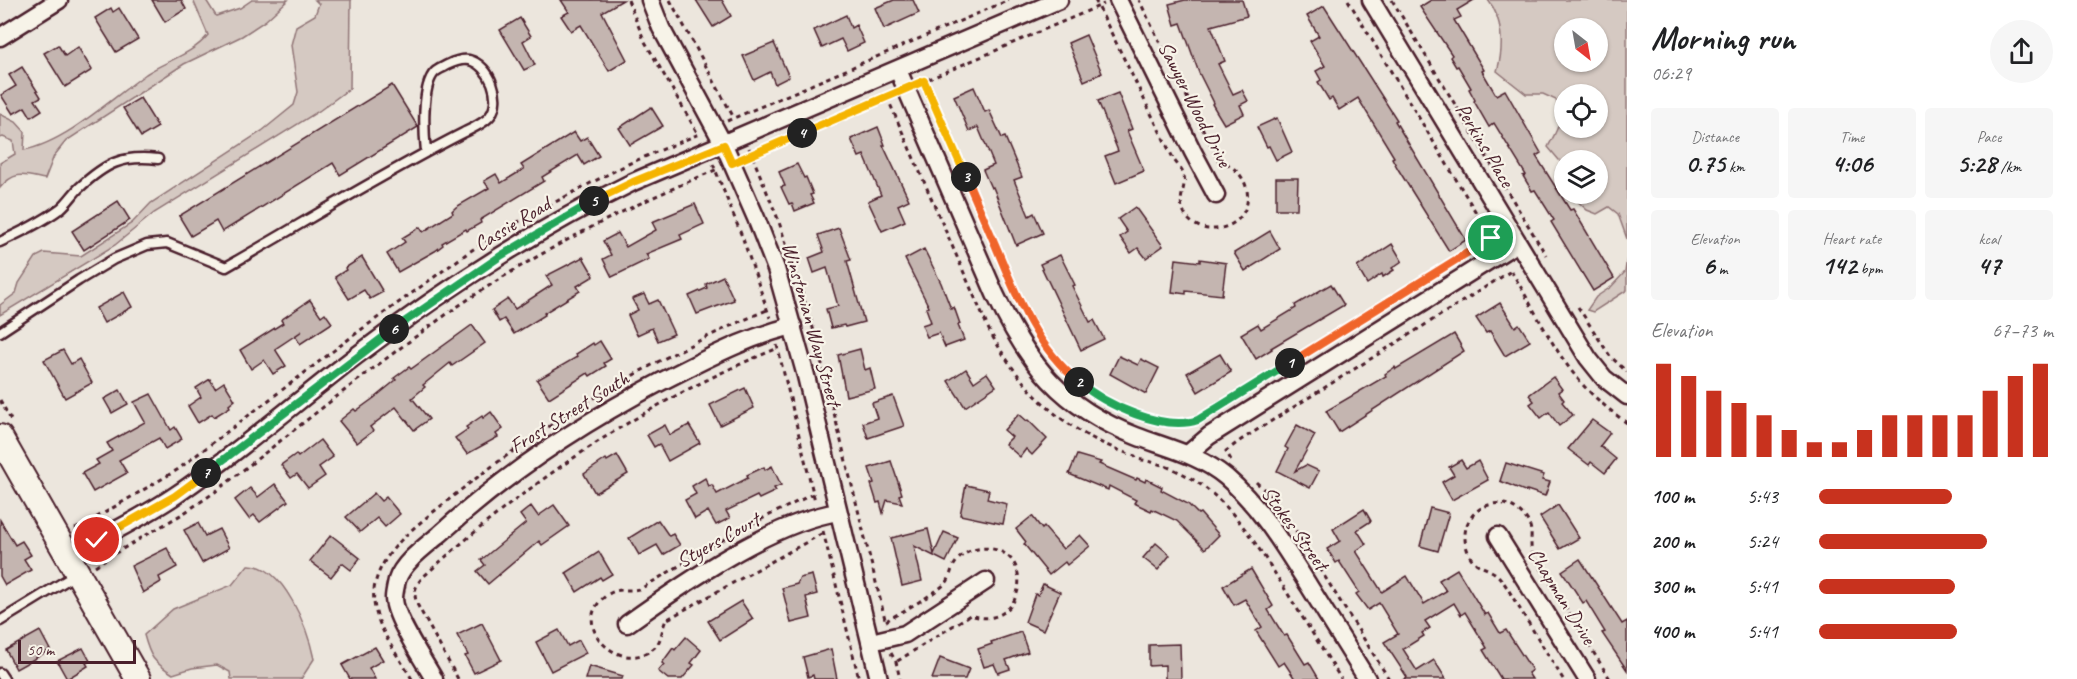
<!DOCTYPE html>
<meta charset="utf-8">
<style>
body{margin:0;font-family:Caveat,sans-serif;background:#f6f6f6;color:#202124;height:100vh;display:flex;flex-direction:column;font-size:22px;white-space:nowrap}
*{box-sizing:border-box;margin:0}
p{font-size:20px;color:#757577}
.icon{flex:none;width:33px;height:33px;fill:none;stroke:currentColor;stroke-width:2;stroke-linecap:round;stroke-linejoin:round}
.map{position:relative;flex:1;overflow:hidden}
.sheet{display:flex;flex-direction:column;background:#fff;width:450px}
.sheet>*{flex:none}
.needle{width:39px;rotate:149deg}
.tools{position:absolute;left:1554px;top:18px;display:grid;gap:12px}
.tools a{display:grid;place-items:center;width:54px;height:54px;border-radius:50%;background:#fff;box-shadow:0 2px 4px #0004;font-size:30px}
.scale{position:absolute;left:18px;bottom:15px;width:118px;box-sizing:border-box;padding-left:6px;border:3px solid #4a1f2b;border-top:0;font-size:16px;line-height:21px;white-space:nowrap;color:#4a1f2b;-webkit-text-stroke:4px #f7f3e8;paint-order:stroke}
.pin{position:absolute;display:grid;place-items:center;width:51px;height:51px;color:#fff;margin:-26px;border:3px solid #fff;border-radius:50%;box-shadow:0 2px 6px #0007}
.km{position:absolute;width:30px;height:30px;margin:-15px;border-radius:50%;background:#222;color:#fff;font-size:16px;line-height:30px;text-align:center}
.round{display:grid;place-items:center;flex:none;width:63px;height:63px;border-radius:32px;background:#f6f6f6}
.head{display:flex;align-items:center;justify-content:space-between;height:102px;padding:0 24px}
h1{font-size:33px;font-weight:700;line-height:45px}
.figures{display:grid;grid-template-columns:repeat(3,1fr);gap:9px;height:102px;padding:6px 24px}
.figures div{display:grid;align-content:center;border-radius:6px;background:#f6f6f6;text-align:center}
.figures b{font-size:26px;font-weight:700}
.figures small{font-size:16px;font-weight:400}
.figures p{font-size:16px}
.chart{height:168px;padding:12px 24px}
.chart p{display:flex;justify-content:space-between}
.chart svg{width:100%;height:108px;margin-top:6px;stroke:#c8321e;stroke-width:6}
ul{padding:0 24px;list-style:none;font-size:20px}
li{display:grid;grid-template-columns:96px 72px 1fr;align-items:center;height:45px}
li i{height:15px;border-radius:8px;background:#c8321e}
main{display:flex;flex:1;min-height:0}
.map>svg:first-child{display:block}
</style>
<main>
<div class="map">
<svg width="1627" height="679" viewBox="0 0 1627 679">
<rect width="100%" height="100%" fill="#ece6dd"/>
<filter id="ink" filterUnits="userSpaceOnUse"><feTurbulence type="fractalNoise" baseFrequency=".0167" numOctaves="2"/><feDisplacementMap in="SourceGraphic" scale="12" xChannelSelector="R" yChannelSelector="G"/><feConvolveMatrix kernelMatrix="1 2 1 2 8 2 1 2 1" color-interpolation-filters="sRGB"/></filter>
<g filter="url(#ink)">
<g fill="#d5c9c2" stroke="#907476" stroke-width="1.5" fill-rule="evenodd">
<path d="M193,0H206L216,16L240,8L252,0H288L265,21L242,36L184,64L66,141L54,156L45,179C24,175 15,170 0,188V163L15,154L13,141L3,137L0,138V114L16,122L25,132L24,150C66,142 111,99 146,74C166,61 193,54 208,35Z"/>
<polygon points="315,0 351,0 350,88 319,111 154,213 115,245 0,315 0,305 16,293 19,283 36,257 44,253 81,256 132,223 151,203 262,131 294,105 298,92 291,45 296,26 315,15 319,4"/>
<path d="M1488,0H1627V239L1618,214L1609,207L1597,214L1587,210L1571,195L1598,194V160H1564V166L1548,147C1558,128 1564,121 1556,100L1543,94H1526L1497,71C1504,49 1503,18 1488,0ZM1598,28V62H1564V28ZM1598,94V128H1564V94Z"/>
<polygon points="1627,257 1627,290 1593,312 1587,310 1596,297 1611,287 1625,272"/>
<path d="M248,565C284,564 308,630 314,659L301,679H231L230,672L217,665L192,668L173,674C153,662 150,657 144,635L173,609L232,585Z"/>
</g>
<g fill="#c4b5b0" stroke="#4a1f2b" stroke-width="1.5">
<polygon points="152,0 181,0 186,9 165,22"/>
<polygon points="561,0 623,0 602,12 627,60 609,71 581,25 571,31 561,16 569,12"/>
<polygon points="696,0 722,0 731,16 713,27"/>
<polygon points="894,0 913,0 919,13 884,29 875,8"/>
<polygon points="1185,0 1242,0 1247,16 1211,26 1225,61 1218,64 1233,94 1242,90 1248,101 1240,105 1244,114 1224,124 1212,104 1214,103 1199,73 1181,23 1175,25 1169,4"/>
<polygon points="1431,0 1474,0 1457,10 1461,17 1454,20 1484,70 1482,71 1496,95 1505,90 1541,153 1536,156 1570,210 1573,209 1614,278 1593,291 1551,222 1554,220 1535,190 1532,191 1523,176 1526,175 1494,123 1489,127 1474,101 1475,100 1469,89 1471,88 1458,66 1456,67 1450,57 1452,55 1420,7"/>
<polygon points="1324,6 1397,120 1395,121 1466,240 1449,251 1398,169 1392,158 1394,157 1358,98 1339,110 1332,98 1329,100 1318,82 1321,80 1316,71 1325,66 1310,41 1319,36 1307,16"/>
<polygon points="111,8 113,12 119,8 138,39 116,52 95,18"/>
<polygon points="846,15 851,28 856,25 864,43 847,51 841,39 822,48 814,30"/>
<polygon points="520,18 531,36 523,41 535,65 524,70 500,30"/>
<polygon points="1086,35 1102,73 1084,81 1068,43"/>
<polygon points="774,43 789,77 775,84 770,72 754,80 743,56"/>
<polygon points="58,45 65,56 78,47 92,70 65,87 44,53"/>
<polygon points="22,67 41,97 35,100 42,110 31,117 25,107 13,114 1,95 16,86 9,75"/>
<polygon points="392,85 418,127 340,175 333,163 222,232 216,221 191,236 179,216"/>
<polygon points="974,87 985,112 989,110 1002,138 1005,137 1022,177 1014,180 1029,216 1034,213 1043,233 1016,245 993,187 991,188 983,170 994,165 978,127 969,131 954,96"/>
<polygon points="1118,93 1132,129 1127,131 1144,171 1116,183 1105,156 1118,151 1098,101"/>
<polygon points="140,98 158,127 141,137 123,108"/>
<polygon points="651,107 663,126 630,145 619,128"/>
<polygon points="1277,118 1292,152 1276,160 1269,146 1267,147 1257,127"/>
<polygon points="878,127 885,145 883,145 909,200 898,205 905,221 882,231 868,201 881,195 864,155 859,157 851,139"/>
<polygon points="574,132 580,141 587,137 599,156 584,165 578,155 542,177 544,181 480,220 481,223 467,231 466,229 442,243 443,245 435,251 398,272 387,254 405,242 402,238 420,227 423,232 453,213 452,211 456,207 489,188 484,181 496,174 501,183 524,169 521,165"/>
<polygon points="797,164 804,178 806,177 813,194 810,195 814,203 795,211 792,203 789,204 781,187 785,186 779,172"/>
<polygon points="1276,178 1298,178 1297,209 1276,209"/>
<polygon points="118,201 130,220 84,250 72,231"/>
<polygon points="695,204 704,224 680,235 682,239 646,254 649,259 612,277 603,259 611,255 603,241 618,233 626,247 656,230 652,222"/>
<polygon points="1135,207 1163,246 1146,258 1138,248 1131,253 1120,237 1127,232 1118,219"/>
<polygon points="839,228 851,260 847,261 864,322 845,327 844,325 831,328 826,309 838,306 827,268 814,273 809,258 824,252 818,235"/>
<polygon points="1270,231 1280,249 1245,271 1234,253"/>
<polygon points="1392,244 1402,261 1392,268 1394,270 1383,277 1382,274 1367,284 1357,267"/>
<polygon points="924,249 941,283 951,309 954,307 960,324 958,325 964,340 945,347 939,333 927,337 922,325 931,322 926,308 929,307 905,259"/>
<polygon points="1060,255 1075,285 1072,286 1090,322 1094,320 1104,339 1081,350 1040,264"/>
<polygon points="362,257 383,292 370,299 364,290 349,299 335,277 346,270 345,268"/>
<polygon points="583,257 594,276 577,286 580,291 544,313 545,315 514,334 504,319 499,322 492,310 508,299 515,309 552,285 546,276"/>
<polygon points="1176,259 1200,262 1200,259 1226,263 1222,295 1186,291 1186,294 1172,292"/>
<polygon points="723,276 734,300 697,314 689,296 707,288 706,284"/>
<polygon points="1331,284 1344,305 1271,348 1272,349 1256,359 1241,334 1258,324 1261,329 1296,308 1295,305"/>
<polygon points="124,292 132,307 104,323 96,308"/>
<polygon points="644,294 649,304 658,300 674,334 658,341 652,328 637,335 628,315 638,310 632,299"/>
<polygon points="310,300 321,316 325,313 332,323 300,344 295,336 302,331 275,349 286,366 273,374 264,360 251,369 240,350 283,323 281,320"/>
<polygon points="1500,303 1515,327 1519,324 1530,341 1505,356 1490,331 1486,333 1476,318"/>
<polygon points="472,325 485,343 452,366 450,363 423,385 425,387 412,398 429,419 414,430 396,407 370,427 373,431 357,443 339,421 354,409 356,411 374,398 396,380 394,378 409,367 411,369"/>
<polygon points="1454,334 1464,351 1339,432 1326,411 1386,376 1385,374 1395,367 1396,369"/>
<polygon points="600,341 611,359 604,363 606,366 590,376 588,373 549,398 537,380 577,357 576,354 593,343 594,345"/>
<polygon points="860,349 865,370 870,368 875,389 846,396 838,355"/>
<polygon points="63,350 71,364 79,359 92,383 65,398 44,360"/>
<polygon points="1220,354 1231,372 1198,392 1187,373"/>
<polygon points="1119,356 1138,365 1141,359 1159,368 1146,394 1110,374"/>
<polygon points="966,369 974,382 987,373 996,386 965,407 948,381"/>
<polygon points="1553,377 1562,389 1558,392 1564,400 1562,402 1573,415 1559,426 1549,412 1541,418 1530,404 1534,401 1529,395"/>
<polygon points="210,379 215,388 224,382 235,400 229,405 230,407 214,417 212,414 198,423 188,406 201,397 196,388"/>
<polygon points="745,388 754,408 720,425 710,405"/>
<polygon points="120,390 128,404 112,413 104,399"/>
<polygon points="151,394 171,430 175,427 182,439 165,449 159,438 119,460 127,473 93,492 82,473 99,464 96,460 112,451 107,443 145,422 134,402"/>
<polygon points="893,396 904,426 868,438 863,423 877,418 872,403"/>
<polygon points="491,412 503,429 496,434 498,437 467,454 455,438 468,429 466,427 482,416 483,418"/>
<polygon points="1019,414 1027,421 1028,420 1047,439 1032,455 1026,449 1020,457 1005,444 1012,437 1004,430"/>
<polygon points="1592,420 1610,433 1600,446 1616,459 1605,473 1591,462 1589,465 1568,449"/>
<polygon points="665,425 670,435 689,425 700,443 668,461 659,444 654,447 647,435"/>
<polygon points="1297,425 1315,435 1295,471 1306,465 1319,471 1310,488 1277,471 1288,449 1285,447"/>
<polygon points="320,440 333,457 319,467 325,476 308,488 297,474 291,478 281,465 296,454 298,457"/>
<polygon points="617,455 628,474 595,493 584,474 606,459 607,461"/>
<polygon points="1077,455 1101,462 1099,464 1136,480 1137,478 1145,482 1146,479 1162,487 1161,490 1188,504 1198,514 1200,513 1219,535 1205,549 1177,521 1152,509 1151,511 1134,503 1136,500 1109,486 1108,490 1069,474"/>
<polygon points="1461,460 1466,468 1478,461 1488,480 1452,500 1442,482 1454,475 1449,467"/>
<polygon points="891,461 902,494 899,495 902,503 887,500 883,513 880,502 877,503 871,484 874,483 869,468"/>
<polygon points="1506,463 1544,475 1542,480 1550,482 1545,496 1527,490 1527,492 1500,481"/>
<polygon points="772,466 781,485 774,488 776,491 759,499 757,496 726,511 730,518 716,525 708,511 695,519 685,500 696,494 692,486 705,478 709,486 712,485 717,494 748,478 747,475 764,467 765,470"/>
<polygon points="275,484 288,501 260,522 254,515 249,519 235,500 250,488 258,497"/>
<polygon points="966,485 989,490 987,499 1007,504 1003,524 960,515"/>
<polygon points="374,493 381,501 386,497 400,514 385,527 377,518 360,532 346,517"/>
<polygon points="554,505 569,526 542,545 539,541 488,584 477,571 485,565 481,560 526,523 520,515 531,506 538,516"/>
<polygon points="1558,505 1579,538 1560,549 1540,517"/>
<polygon points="1430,508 1449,513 1438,551 1420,546"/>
<polygon points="1364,509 1371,521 1357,530 1366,544 1356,551 1382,592 1407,576 1424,604 1446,591 1439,580 1457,569 1485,615 1488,613 1500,633 1506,630 1532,670 1528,673 1532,679 1501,679 1483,650 1487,648 1465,612 1461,615 1454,603 1425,621 1430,628 1422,633 1424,636 1403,649 1417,671 1434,660 1446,679 1404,679 1407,677 1384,642 1398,634 1379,603 1368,610 1356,594 1359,592 1339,561 1336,563 1327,549 1340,541 1333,529"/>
<polygon points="1032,516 1042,529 1044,527 1063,549 1080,535 1090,546 1067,565 1065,562 1049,575 1024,544 1026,542 1016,529"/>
<polygon points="0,520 15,545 22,541 31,555 24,559 31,570 5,585 0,576"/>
<polygon points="658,520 669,536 673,534 680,545 663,555 657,545 639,555 629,538"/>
<polygon points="198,523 205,536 219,529 229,548 202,563 184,530"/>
<polygon points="928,529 934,554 944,532 958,538 946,562 914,546 922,581 902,586 891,538"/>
<polygon points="331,535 360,558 351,570 342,563 331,577 310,561"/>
<polygon points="1156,543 1170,555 1158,570 1143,558"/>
<polygon points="167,548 177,567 159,577 161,582 143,593 131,566"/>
<polygon points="599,552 612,574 602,580 600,577 577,592 566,573"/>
<polygon points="1580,559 1622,624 1627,621 1627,670 1602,633 1605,632 1586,601 1583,603 1562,571"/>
<polygon points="1251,569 1273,606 1268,610 1284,636 1287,635 1305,664 1309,662 1319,679 1295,679 1284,662 1278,666 1256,631 1262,627 1245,599 1234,605 1223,586"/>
<polygon points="812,575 817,594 806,597 811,618 791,623 782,588 797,584 800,578"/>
<polygon points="1043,584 1060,592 1043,630 1025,622 1035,594 1038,595"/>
<polygon points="741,601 753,619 720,640 708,621"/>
<polygon points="482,623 501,660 474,673 465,656 468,655 457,635"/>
<polygon points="559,630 568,646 579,640 586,653 551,671 536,642"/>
<polygon points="40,631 50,650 16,669 6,650"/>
<polygon points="1021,632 1028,652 1006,660 1010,669 998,673 994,664 984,667 978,649 992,644 991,642"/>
<polygon points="686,637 701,650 691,663 694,665 682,679 668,679 658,671 664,664 662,663 673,648 675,650"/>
<polygon points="1180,644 1181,679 1165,679 1165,665 1149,666 1149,645"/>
<polygon points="375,647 383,660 369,668 375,679 350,679 342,665"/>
<polygon points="83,648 90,661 86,663 88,666 67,679 57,661"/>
<polygon points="831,649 837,679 814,679 813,675 808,677 803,657"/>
<polygon points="940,658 969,669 965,679 932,679"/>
<polygon points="589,666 623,676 622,679 585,679"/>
</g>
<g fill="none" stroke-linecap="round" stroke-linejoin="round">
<defs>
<g id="service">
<path d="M0,242C21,232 42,222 61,208C68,202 73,194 79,188C106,163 122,155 158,159"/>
<path d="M0,332L79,280L114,259L147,245L167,243L226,267C305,222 382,174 463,133C471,129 485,123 490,116C503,99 490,65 469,60C462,59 453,62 447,65C444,67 438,69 435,72C421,86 424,133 426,152"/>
<polyline points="0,621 75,575"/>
<polyline points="0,673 4,679"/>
</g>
<g id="minor">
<polyline points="650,0 661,28 724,145 756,218 776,269 806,376 879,679"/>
<polyline points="1118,0 1193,152 1216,195"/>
<polyline points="1371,0 1588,358 1604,378 1627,396"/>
<polyline points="0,37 59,0"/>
<path d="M898,70L995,294C1028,364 1061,407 1136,436C1167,448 1200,455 1226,477C1261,507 1285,548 1309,586C1328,617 1348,648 1367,679"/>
<polyline points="1189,453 1209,436 1517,243"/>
<polyline points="1498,536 1587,679"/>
<path d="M68,556C104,536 142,518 176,495C238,453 296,402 356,356C443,290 535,230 633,182L1059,0"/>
<path d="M627,624C683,584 770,523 838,512"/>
<polyline points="871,642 905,634 986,581"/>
<path d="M434,679C424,661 394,617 394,598C394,593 396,585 397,580C403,562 426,546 440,534C513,467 599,412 688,368C722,351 755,335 793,326"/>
</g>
<polyline id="secondary" points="0,437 138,679"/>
</defs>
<use href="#service" stroke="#4a1f2b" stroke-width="13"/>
<use href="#minor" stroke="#4a1f2b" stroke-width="21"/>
<use href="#secondary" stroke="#4a1f2b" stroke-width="28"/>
<g stroke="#4a1f2b" stroke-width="3" stroke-dasharray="4.5 4.5" stroke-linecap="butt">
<polyline points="628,0 644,40 698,134"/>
<polyline points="670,0 734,118"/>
<path d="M1095,0L1174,160C1177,164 1182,170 1184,175C1187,190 1173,202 1189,220C1194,225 1202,229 1210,229C1256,230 1261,174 1218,160L1139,0"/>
<polyline points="1348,0 1492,239"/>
<polyline points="1392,0 1546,255"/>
<path d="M924,81C947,133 969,184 991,236C1012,283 1029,334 1066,371C1087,393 1113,405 1141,414C1160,421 1178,427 1198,420L1491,238"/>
<polyline points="920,83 1104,4"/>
<path d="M887,97L989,330C1024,394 1065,433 1135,456L1137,459C1212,471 1245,526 1283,586C1302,617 1322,648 1341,679"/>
<polyline points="727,121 1009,0"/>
<polyline points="749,148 778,219 812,324 886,623"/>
<polyline points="746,157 892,95"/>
<polyline points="713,164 743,239 770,318"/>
<path d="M1511,271C1532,304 1553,350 1578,379C1592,396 1609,410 1627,423"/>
<polyline points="1578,307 1610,356 1627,372"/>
<polyline points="777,345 815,501"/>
<polyline points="0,400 11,420"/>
<polyline points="1231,460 1226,451 1241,440 1511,271"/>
<polyline points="1256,482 1272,497 1293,526 1389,679"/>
<path d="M813,494L741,529L642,588C630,593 620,586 607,595C565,625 623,679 656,646C662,639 662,628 666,620L823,533"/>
<polyline points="75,529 87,523"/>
<polyline points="90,529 87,523 177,470 362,329 469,252 505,229 589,184 628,164 699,134"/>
<polyline points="823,531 859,679"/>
<path d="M107,558L184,513L215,492C295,430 374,365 457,307C538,251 627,207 718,169"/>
<polyline points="95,566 107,558 104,553"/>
<path d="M886,621C904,610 930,597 945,584C950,580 950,573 953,567C961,551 980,545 997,550C1029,560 1024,610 993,617C985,619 977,617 970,615L896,662"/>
<polyline points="891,653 896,662 900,679"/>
<path d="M412,679C396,652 367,617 375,584C384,546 423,521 452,497C549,420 653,358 767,310"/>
<path d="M458,679L417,604C413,592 415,586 423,577C528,482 644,402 776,349"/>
<path d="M1563,679C1549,656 1534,632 1520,609C1513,599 1508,587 1500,578C1489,565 1473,570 1467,549C1454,509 1505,486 1527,520C1535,532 1528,543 1533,555L1610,679"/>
</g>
<use href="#service" stroke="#f7f3e8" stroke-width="8"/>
<use href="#minor" stroke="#f7f3e8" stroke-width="16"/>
<use href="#secondary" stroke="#f7f3e8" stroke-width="24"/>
</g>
</g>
<g fill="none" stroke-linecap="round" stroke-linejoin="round" filter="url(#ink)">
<defs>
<polyline id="split-1" points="1290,363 1491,238"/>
<path id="split-2" d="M1079,382C1105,405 1164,432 1198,420L1290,363"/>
<path id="split-3" d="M966,177C976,201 987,225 997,249C1017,298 1037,348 1079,382"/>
<polyline id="split-4" points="802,133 924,81 966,177"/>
<polyline id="split-5" points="594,201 633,182 724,145 732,163 802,133"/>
<polyline id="split-6" points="394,329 502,255 594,201"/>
<polyline id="split-7" points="206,473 394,329"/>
<polyline id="split-8" points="97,540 175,496 206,473"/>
</defs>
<use href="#split-1" stroke="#fff" stroke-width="12"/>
<use href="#split-2" stroke="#fff" stroke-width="12"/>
<use href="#split-3" stroke="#fff" stroke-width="12"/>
<use href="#split-4" stroke="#fff" stroke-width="12"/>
<use href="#split-5" stroke="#fff" stroke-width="12"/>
<use href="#split-6" stroke="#fff" stroke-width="12"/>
<use href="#split-7" stroke="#fff" stroke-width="12"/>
<use href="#split-8" stroke="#fff" stroke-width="12"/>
<use href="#split-1" stroke="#f0652b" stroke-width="8"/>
<use href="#split-2" stroke="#22a559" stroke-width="8"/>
<use href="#split-3" stroke="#f0652b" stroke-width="8"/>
<use href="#split-4" stroke="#f5b400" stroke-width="8"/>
<use href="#split-5" stroke="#f5b400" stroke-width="8"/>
<use href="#split-6" stroke="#22a559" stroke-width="8"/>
<use href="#split-7" stroke="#22a559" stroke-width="8"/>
<use href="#split-8" stroke="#f5b400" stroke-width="8"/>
</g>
<g text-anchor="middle" stroke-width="4.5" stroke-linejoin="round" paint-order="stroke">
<g font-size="21" fill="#4a1f2b" stroke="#f7f3e8">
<text transform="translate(1195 104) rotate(63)" y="7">Sawyer Wood Drive</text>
<text transform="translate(1485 145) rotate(59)" y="7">Perkins Place</text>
<text transform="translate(512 224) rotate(-31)" y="7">Cassie Road</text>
<text transform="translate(812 324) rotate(74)" y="7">Winstonian Way Street</text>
<text transform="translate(569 412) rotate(-32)" y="7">Frost Street South</text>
<text transform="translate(1295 528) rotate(54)" y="7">Stokes Street</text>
<text transform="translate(718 540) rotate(-29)" y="7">Styers Court</text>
<text transform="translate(1562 596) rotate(58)" y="7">Chapman Drive</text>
</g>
</g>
</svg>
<div class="tools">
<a><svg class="needle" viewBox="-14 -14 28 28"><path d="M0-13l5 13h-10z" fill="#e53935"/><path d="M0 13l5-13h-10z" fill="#757577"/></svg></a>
<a><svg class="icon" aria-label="locate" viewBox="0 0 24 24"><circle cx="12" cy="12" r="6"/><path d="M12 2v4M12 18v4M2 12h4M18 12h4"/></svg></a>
<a><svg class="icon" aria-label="layers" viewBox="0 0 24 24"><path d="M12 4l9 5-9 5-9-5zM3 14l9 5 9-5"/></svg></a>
</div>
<div class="scale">50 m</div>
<div class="pin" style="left:1491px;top:238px;background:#1e9e55"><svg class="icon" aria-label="arrive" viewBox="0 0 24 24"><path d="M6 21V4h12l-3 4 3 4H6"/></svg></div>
<div class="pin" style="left:97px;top:540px;background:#d93025"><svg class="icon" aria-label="check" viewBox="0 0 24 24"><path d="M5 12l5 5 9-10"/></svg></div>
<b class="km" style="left:1290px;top:363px">1</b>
<b class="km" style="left:1079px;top:382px">2</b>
<b class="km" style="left:966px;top:177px">3</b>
<b class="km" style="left:802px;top:133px">4</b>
<b class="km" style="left:594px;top:201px">5</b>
<b class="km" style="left:394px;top:329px">6</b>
<b class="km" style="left:206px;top:473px">7</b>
</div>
<section class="sheet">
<div class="head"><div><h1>Morning run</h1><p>06:29</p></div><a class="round"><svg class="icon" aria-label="share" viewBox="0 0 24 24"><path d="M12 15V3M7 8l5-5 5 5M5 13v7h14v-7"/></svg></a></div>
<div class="figures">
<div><p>Distance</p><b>0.75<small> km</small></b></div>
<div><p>Time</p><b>4:06</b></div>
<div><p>Pace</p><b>5:28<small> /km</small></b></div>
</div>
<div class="figures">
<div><p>Elevation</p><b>6<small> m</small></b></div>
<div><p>Heart rate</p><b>142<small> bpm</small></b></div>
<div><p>kcal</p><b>47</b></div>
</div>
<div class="chart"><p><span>Elevation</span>67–73 m</p>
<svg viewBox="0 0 160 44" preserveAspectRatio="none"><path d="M5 44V6M15 44V11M25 44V17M35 44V22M45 44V27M55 44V33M65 44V38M75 44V38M85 44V33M95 44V27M105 44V27M115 44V27M125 44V27M135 44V17M145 44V11M155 44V6"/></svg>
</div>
<ul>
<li><b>100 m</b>5:43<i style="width:57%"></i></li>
<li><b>200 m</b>5:24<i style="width:72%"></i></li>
<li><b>300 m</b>5:41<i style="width:58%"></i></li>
<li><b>400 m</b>5:41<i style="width:59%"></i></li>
</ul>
</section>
</main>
